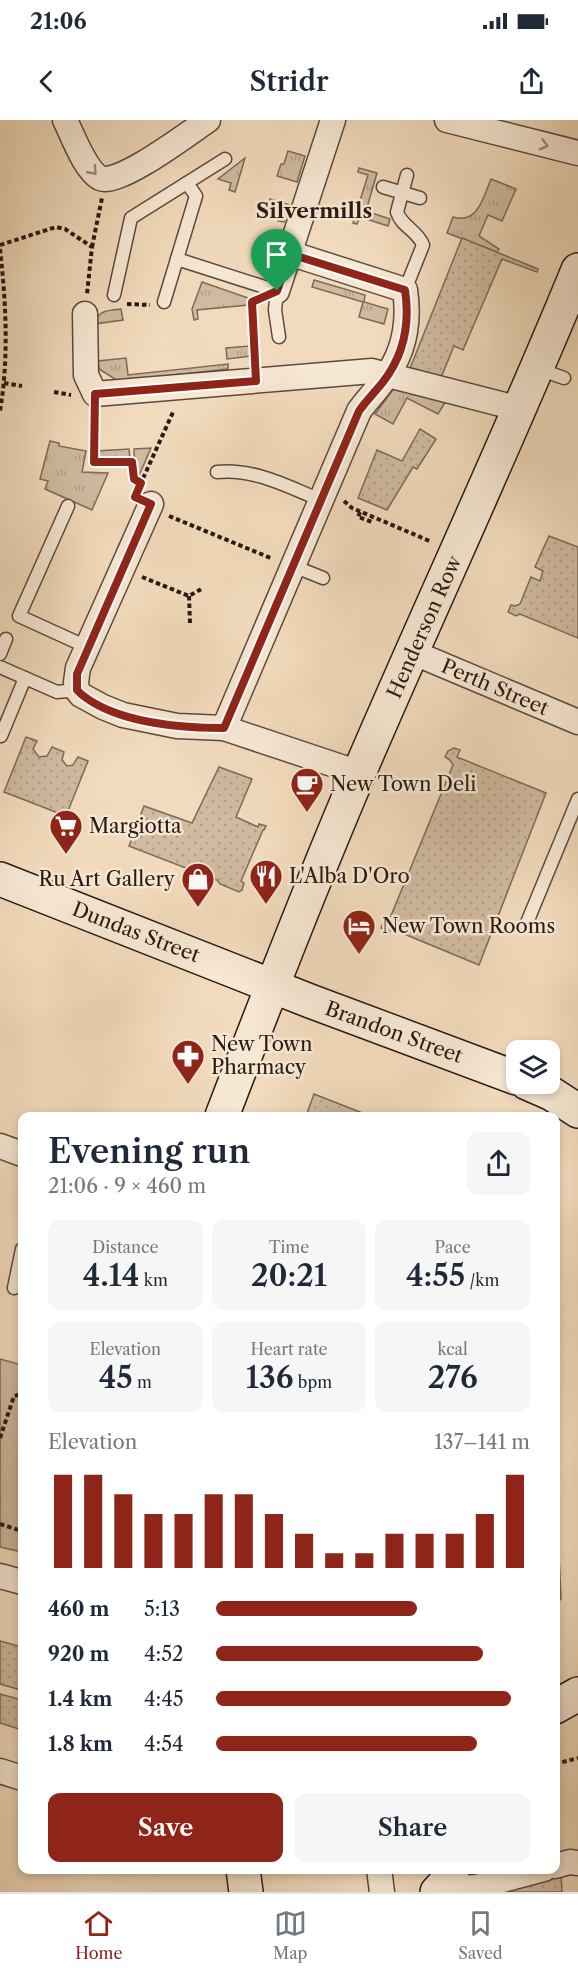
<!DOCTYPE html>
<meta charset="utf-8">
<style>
body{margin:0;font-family:"Libre Caslon Text",serif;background:#f6f6f7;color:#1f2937;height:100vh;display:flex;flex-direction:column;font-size:22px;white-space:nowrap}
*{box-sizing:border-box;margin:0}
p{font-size:20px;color:#747a83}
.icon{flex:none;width:33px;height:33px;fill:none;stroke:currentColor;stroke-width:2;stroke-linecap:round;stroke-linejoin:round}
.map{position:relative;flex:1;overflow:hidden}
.panel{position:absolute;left:18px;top:992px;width:542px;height:762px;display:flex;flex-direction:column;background:#fff;border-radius:12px;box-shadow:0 3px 9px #0003}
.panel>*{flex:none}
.tools{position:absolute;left:506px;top:920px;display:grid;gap:12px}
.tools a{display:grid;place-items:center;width:54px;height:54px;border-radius:12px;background:#fff;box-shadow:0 3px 9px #0003;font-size:30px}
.pin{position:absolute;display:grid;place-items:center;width:51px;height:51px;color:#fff;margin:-62px -26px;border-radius:50% 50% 50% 0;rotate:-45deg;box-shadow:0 0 6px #0007}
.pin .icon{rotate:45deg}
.round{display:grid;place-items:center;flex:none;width:63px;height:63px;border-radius:12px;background:#f6f6f7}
.head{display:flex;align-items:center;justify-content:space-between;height:102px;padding:0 30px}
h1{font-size:33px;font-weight:600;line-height:45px}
.figures{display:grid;grid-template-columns:repeat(3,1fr);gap:9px;height:102px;padding:6px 30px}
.figures div{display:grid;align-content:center;border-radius:12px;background:#f6f6f7;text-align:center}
.figures b{font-size:30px;font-weight:600}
.figures small{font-size:16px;font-weight:400}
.figures p{font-size:16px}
.chart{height:168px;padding:12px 30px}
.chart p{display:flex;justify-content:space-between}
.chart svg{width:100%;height:108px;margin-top:6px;stroke:#8f2418;stroke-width:6}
.button{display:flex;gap:12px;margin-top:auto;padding:12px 30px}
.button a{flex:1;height:69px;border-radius:12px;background:#8f2418;color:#fff;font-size:24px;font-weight:600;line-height:69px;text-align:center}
.button a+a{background:#f6f6f7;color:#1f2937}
ul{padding:0 30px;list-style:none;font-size:20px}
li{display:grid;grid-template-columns:96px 72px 1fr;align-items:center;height:45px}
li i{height:15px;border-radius:8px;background:#8f2418}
.status{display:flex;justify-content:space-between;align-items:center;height:42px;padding:0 30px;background:#fff;direction:ltr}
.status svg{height:16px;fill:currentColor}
header{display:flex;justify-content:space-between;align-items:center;height:78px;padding:0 30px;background:#fff;font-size:27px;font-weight:600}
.tabs{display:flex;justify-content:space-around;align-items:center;height:84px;border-top:2px solid #e0e1e3;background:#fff;font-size:16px;color:#747a83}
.tabs a{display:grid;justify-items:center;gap:3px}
.tabs .on{color:#8f2418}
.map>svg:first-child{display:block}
</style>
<div class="status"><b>21:06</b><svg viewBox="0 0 49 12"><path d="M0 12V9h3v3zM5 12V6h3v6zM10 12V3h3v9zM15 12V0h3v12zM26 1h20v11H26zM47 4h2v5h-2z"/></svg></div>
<header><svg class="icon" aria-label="back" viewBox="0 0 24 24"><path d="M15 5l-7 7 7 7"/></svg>Stridr<svg class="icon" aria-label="share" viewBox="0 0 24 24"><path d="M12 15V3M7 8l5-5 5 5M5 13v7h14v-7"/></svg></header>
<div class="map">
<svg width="578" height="1772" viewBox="0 0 578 1772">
<defs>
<pattern id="grass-tufts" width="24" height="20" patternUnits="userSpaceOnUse" patternTransform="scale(1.5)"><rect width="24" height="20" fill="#d0baa0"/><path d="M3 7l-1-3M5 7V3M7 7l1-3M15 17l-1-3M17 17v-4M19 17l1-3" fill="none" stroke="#b39f89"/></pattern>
<pattern id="garden-dots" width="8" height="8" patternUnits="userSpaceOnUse" patternTransform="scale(1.5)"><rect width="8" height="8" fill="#d0baa0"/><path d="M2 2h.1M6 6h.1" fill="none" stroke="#b39f89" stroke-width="1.8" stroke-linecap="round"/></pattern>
</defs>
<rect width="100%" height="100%" fill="#f2dbbd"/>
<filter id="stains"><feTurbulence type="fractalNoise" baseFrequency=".00333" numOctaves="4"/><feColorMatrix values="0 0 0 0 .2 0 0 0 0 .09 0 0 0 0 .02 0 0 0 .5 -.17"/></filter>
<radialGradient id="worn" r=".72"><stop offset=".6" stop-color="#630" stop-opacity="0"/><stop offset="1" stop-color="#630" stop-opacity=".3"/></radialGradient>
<g fill="url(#grass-tufts)" stroke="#7c6a5a" stroke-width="1.5">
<polygon points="288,31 305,36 297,62 277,56 281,44 284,44"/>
<polygon points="245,38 235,72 229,70 231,63 218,59"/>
<polygon points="359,48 377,53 366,91 390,99 388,106 360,97 357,104 353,103 368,55 358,52"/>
<path d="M491,59L516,69L502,101L488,95L479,116L499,129L497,132L447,113L453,97C478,105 484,76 491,59Z"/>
<polygon points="270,79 290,85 284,102 278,101 281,90 268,86"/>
<polygon points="314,160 365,175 364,182 388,189 384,204 359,197 363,182 312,167"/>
<polygon points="202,162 248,178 248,185 197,190 198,199 194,200 192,189"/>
<path d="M121,189L123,200L94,204C98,190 109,190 121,189Z"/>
<polygon points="250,226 251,236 227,239 226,228"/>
<polygon points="126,238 128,255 228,244 228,249 118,261 99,249 98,241"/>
<polygon points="395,267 449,276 438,294 407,278 393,304 375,294"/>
<polygon points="50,321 59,323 59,326 86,331 82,352 108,353 92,390 45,369 48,361 40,359"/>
<polygon points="151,328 138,358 135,357 134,329"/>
<polygon points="129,329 130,339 97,340 96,331"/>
</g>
<polygon fill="#d0baa0" stroke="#7c6a5a" stroke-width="1.5" points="0,1239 22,1245 22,1432 0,1427"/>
<g fill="url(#garden-dots)" stroke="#7c6a5a" stroke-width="1.5">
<polygon points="462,118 538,149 537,152 502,139 463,230 454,226 440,260 409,251"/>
<polygon points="420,309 436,319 417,349 413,347 387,390 358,378 377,330 402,341"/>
<polygon points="549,416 578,427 578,518 520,494 516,496 508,492 511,485 515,486 520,484 531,457 540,461 543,451 535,447"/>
<polygon points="26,617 37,621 33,629 39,637 47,636 52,627 64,632 62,640 67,646 73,645 78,637 88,641 66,696 4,672"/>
<polygon points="454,628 460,630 457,637 546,673 479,845 392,809 389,812 381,808 383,803 385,803 390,798 453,645 450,640 445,637 448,631"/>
<polygon points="219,647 252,659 236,697 258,707 259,704 266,706 264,710 263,710 241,761 244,763 242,770 239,772 220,764 217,760 129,726 144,686 192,703"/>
<polygon points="314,974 370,996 306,996"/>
<polygon points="555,1347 561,1479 555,1485"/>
<polygon points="0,1521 22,1527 22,1566 21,1570 0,1564"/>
<polygon points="0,1574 22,1580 22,1610 0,1603"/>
<polygon points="561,1751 562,1772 485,1772"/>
</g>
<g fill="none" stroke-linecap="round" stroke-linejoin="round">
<defs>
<g id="lane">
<polyline points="383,67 420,78"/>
<polyline points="177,139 277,171 275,190 279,217"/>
<path d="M405,170L423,125C418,111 401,106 397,92L407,55"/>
<polyline points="114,175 131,98 225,39"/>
<polyline points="164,182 196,76 187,63"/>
<polyline points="539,249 564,258"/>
<path d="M217,352C254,348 288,367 321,380"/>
<polyline points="68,386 19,496 87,527"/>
<polyline points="293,446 323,458"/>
<polyline points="0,534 6,519"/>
<polyline points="0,547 57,572 77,570"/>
<polyline points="1,616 25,558"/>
<polyline points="526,805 578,679"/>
<polyline points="14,1168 22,1129"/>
</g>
<g id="street">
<path d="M65,0C73,16 85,50 100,58C118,67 190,12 208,0"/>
<polyline points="447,0 578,33"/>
<polyline points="277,171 333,0"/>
<polyline points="85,194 86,255 95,274 372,251 520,289"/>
<polyline points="151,384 78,548 76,562 77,570 81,575 103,587 123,595 177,606 224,608 359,653"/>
<polyline points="412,532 578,602"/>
<path d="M224,608L359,291C366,281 375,272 382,262C404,235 410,204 405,170L289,133"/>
<polyline points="0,1026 22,1034"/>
<polyline points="0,1456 22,1462"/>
<polyline points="0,1651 22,1658"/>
<polyline points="555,1746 570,1742 578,1743"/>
<polyline points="379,1749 382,1772"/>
<polyline points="440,1769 476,1767 544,1749"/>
</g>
<g id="secondary">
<polyline points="0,759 310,881 516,958"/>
<polyline points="527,963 552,974 578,991"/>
<path d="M222,996C266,881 311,766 359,653C431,485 509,319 578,150"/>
<polyline points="555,1587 578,1574"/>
<polyline points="243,1749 246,1772"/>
<polyline points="437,1772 447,1761 453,1749"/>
</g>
</defs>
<use href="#lane" stroke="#5b4a3e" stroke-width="15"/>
<use href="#street" stroke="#5b4a3e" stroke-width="27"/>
<use href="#secondary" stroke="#291913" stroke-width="36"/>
<g stroke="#291913" stroke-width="4" stroke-dasharray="4.5 3" stroke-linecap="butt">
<polyline points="0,125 56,107 65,109 92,127 87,174"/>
<polyline points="92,127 102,78"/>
<path d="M0,129C6,182 9,238 0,291"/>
<polyline points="127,184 150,185"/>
<polyline points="255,239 252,182 256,180"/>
<polyline points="4,263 22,266"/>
<polyline points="54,272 71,275"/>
<polyline points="94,294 94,342 132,342 133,359 141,363"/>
<polyline points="140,365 174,290"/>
<polyline points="344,381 352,388 432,422"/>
<polyline points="360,392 358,397 372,402"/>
<polyline points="169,396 273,439"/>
<polyline points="142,457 189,476 203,468"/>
<polyline points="189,476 190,503"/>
<polyline points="0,1318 14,1276 22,1274"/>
<polyline points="0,1404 22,1411"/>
<polyline points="555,1644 578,1638"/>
</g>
<use href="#lane" stroke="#f7e8d4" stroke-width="12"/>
<use href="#street" stroke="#f7e8d4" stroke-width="24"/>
<use href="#secondary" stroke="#f7e8d4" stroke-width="33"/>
</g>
<defs><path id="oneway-chevron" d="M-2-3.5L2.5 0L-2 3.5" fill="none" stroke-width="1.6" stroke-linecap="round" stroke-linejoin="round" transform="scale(1.5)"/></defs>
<g stroke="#9a8b7d">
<use href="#oneway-chevron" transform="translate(544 25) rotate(14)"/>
<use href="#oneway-chevron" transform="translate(93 51) rotate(48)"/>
</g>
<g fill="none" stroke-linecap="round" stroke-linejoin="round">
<defs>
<path id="route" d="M290,134L405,170C410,203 404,235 383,262C375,272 366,281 359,291L224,608C181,608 116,603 81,574L77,570V554L151,384L135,377L141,363L134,359L132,342H94L95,274L256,261L252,182L277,171Z"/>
</defs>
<use href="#route" stroke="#fff" stroke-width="12"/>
<use href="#route" stroke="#8f2418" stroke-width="8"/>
</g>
<defs>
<symbol id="cafe-pin" viewBox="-11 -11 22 30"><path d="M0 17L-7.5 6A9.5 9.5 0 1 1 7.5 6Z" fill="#8f2418" stroke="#f7e8d4"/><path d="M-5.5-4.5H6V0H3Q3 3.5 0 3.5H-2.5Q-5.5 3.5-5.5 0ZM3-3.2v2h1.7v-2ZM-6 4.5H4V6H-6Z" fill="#fff"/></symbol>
<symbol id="supermarket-pin" viewBox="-11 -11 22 30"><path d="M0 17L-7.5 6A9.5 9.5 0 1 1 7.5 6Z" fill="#8f2418" stroke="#f7e8d4"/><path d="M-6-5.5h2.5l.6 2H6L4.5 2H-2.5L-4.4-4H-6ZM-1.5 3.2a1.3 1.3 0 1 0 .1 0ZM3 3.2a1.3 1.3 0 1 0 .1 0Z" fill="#fff"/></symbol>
<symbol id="restaurant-pin" viewBox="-11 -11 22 30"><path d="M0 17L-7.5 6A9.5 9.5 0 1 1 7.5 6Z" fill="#8f2418" stroke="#f7e8d4"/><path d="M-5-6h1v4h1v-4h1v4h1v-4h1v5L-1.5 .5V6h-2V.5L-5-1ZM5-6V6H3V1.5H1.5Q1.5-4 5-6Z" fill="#fff"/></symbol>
<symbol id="shop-pin" viewBox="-11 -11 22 30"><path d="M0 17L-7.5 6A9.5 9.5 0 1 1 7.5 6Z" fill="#8f2418" stroke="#f7e8d4"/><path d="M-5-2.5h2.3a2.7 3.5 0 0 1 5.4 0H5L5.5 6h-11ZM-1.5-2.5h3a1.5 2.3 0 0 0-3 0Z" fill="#fff"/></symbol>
<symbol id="hotel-pin" viewBox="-11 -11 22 30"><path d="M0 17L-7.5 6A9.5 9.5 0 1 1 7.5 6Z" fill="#8f2418" stroke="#f7e8d4"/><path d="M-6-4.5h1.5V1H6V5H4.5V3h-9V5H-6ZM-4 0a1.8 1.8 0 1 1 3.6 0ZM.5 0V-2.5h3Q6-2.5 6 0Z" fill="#fff"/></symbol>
<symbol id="pharmacy-pin" viewBox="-11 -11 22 30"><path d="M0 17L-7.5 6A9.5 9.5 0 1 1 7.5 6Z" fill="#8f2418" stroke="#f7e8d4"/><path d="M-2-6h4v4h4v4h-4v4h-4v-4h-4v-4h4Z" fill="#fff"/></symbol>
</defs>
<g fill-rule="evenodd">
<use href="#cafe-pin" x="288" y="645" width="38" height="52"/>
<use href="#supermarket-pin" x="47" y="687" width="38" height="52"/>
<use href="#restaurant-pin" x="247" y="737" width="38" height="52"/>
<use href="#shop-pin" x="179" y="740" width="38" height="52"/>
<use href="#hotel-pin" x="340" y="787" width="38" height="52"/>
<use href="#pharmacy-pin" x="169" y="917" width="38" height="52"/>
</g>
<g text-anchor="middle" stroke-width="5" stroke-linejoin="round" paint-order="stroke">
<g font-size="20" fill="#291913" stroke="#f7e8d4">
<text transform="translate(424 507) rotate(-66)" y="7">Henderson Row</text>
<text transform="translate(495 567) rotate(23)" y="7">Perth Street</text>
<text transform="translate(136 812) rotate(21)" y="7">Dundas Street</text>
<text transform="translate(394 912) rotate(20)" y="7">Brandon Street</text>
</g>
<g font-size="20" fill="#291913" stroke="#f7e8d4" text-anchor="start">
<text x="330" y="671">New Town Deli</text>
<text x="89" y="713">Margiotta</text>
<text x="289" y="763">L'Alba D'Oro</text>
<text x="175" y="766" text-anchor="end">Ru Art Gallery</text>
<text x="382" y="813">New Town Rooms</text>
<text x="211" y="931">New Town<tspan x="211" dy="23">Pharmacy</tspan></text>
</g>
<g font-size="21" font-weight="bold" fill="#291913" stroke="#f7e8d4">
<text x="314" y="98">Silvermills</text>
</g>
</g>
<rect width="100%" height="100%" filter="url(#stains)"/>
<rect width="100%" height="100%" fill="url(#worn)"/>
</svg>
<div class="tools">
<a><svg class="icon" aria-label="layers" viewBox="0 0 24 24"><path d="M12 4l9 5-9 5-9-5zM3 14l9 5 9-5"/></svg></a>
</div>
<div class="pin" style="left:277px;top:171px;background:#1e9e55"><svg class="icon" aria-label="arrive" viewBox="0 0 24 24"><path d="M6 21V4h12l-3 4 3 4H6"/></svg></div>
<section class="panel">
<div class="head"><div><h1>Evening run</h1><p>21:06 · 9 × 460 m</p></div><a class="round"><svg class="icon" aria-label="share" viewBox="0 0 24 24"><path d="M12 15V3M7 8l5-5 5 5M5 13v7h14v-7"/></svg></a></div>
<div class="figures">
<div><p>Distance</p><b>4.14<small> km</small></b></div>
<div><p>Time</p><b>20:21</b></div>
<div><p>Pace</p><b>4:55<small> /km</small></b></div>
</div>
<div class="figures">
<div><p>Elevation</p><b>45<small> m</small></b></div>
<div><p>Heart rate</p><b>136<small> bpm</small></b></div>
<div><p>kcal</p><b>276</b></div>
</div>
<div class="chart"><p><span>Elevation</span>137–141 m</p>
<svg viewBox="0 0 160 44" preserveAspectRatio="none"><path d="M5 44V6M15 44V6M25 44V14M35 44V22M45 44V22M55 44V14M65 44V14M75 44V22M85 44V30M95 44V38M105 44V38M115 44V30M125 44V30M135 44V30M145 44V22M155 44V6"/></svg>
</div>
<ul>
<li><b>460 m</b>5:13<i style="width:64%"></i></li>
<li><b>920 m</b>4:52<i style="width:85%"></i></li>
<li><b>1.4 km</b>4:45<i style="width:94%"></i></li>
<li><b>1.8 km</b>4:54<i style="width:83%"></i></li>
</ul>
<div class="button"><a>Save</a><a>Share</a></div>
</section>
</div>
<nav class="tabs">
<a class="on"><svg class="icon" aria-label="home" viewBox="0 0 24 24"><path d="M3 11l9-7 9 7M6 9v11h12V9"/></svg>Home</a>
<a><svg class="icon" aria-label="map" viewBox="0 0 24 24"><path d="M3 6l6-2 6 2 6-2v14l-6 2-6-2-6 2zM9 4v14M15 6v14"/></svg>Map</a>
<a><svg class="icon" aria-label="saved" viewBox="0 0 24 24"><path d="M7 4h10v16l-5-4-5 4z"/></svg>Saved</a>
</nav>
